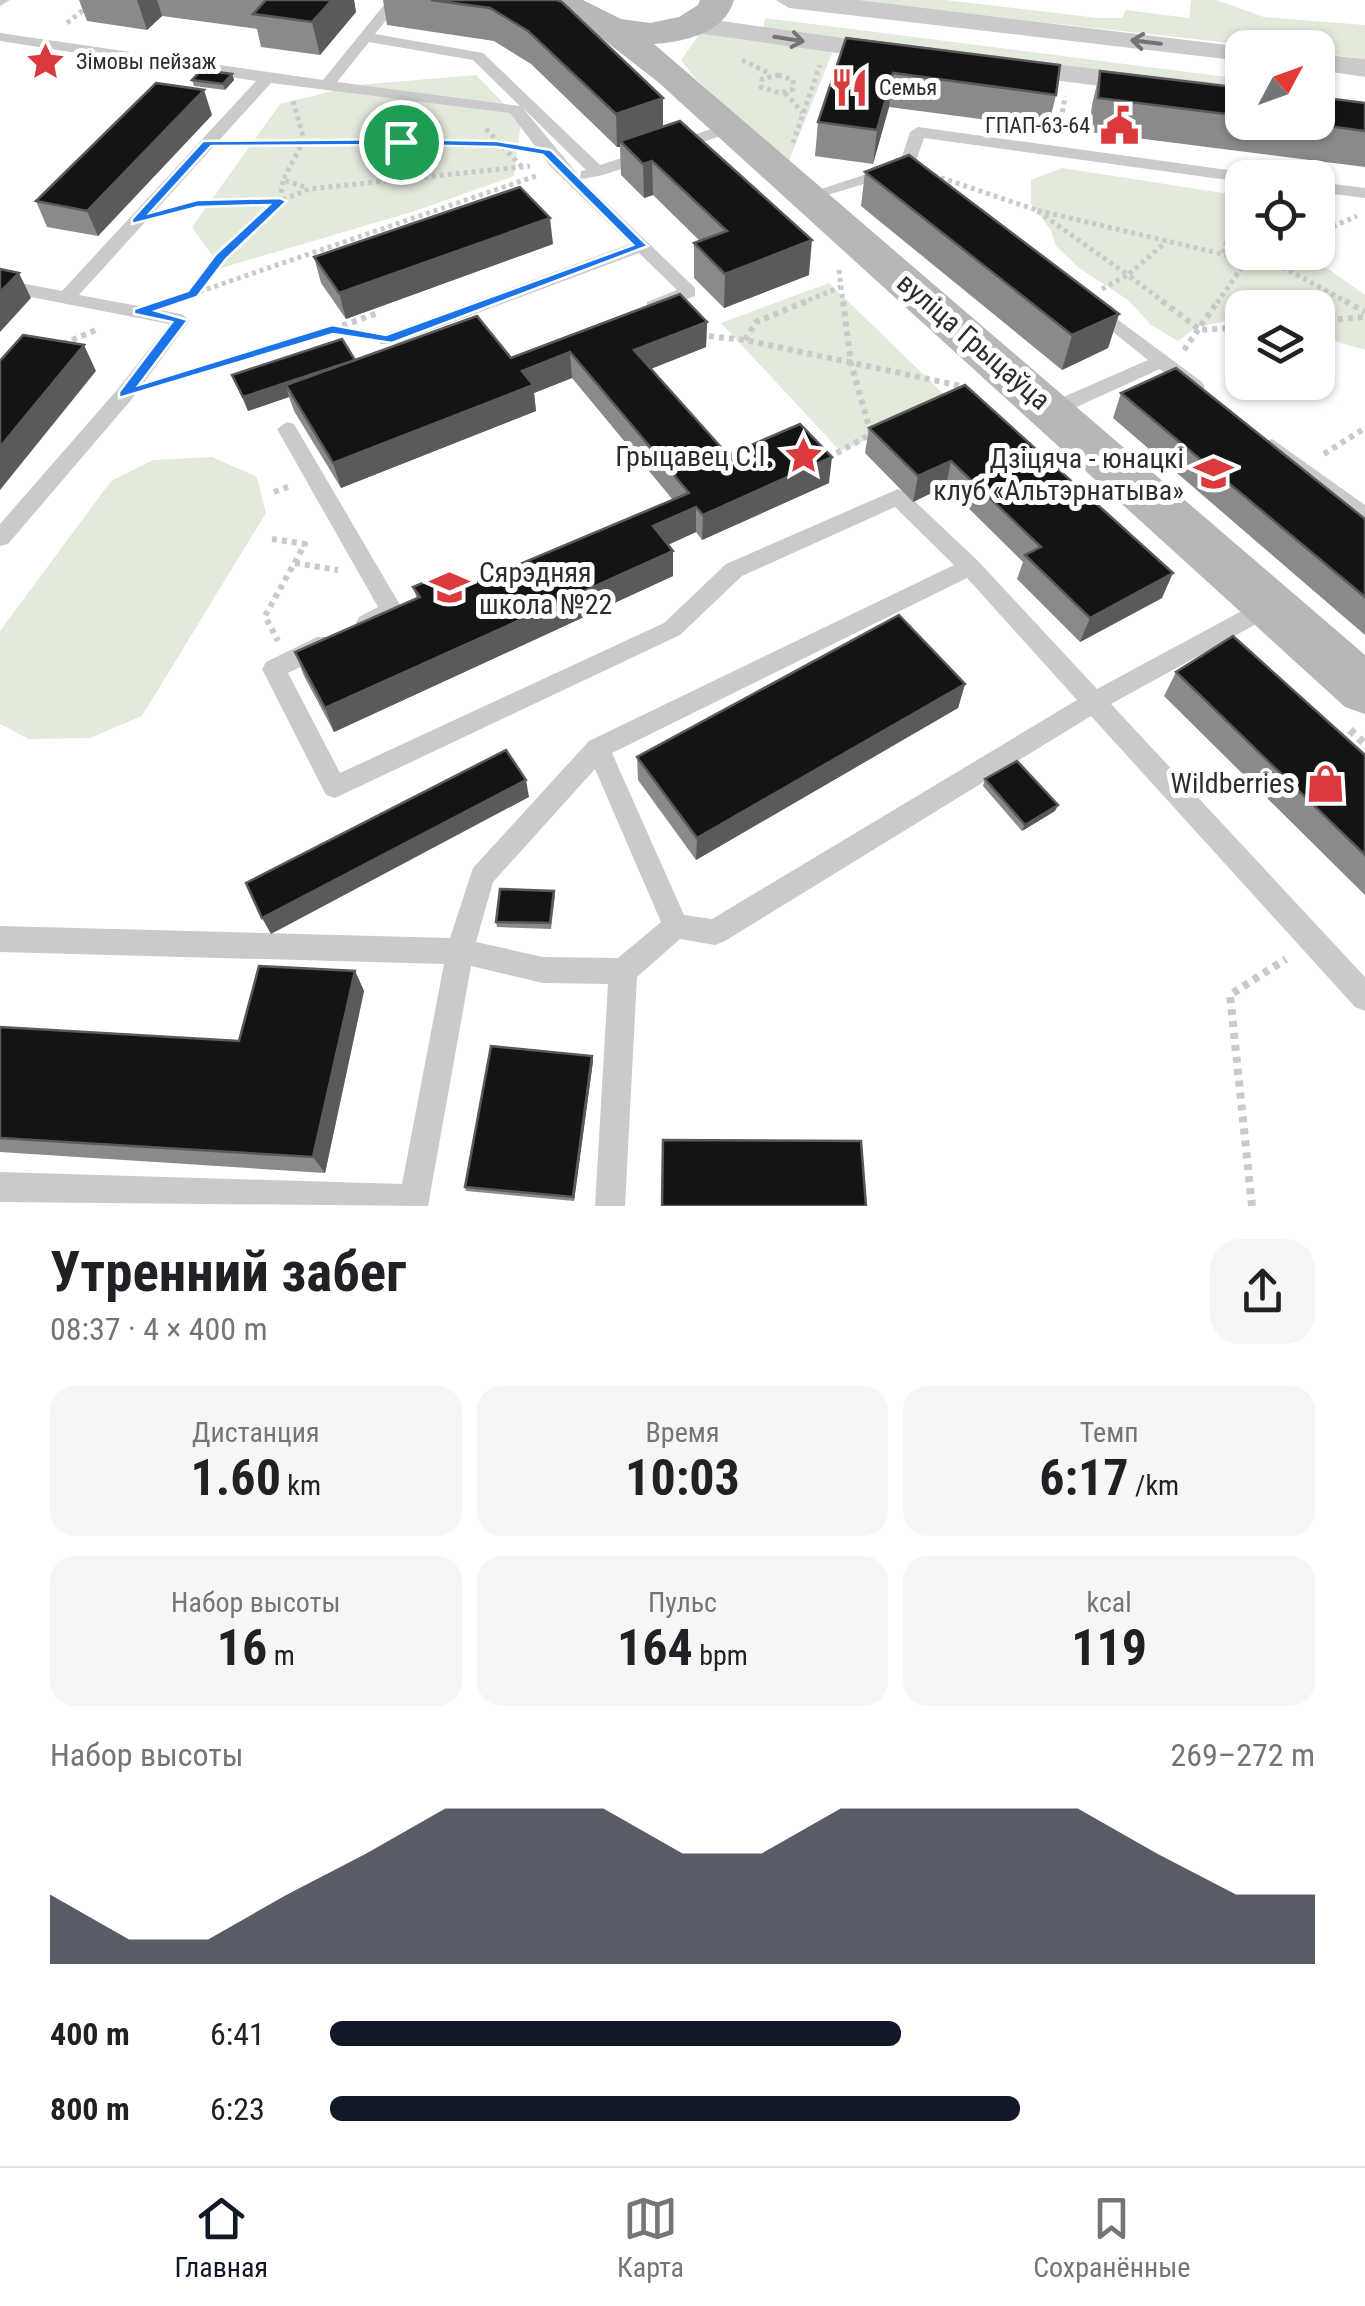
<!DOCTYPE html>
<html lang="ru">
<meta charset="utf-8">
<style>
body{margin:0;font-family:"Roboto Condensed",sans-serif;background:#f6f6f6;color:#202124;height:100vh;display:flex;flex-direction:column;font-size:38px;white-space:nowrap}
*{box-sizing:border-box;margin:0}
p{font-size:32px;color:#757577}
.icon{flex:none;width:55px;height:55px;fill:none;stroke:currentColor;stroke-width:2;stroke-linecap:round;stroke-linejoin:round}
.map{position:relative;height:1206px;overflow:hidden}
.panel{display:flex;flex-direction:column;background:#fff;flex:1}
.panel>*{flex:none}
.needle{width:65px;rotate:49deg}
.tools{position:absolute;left:1225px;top:30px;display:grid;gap:20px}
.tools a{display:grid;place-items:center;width:110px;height:110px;border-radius:20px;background:#fff;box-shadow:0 2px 8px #0004;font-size:50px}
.pin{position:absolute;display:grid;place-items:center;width:85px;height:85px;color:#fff;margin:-42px;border:5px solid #fff;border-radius:50%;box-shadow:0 2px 10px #0007}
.round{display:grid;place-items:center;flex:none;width:105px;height:105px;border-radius:30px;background:#f6f6f6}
.head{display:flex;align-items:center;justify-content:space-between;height:170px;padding:0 50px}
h1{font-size:55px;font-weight:700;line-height:75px}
.figures{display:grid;grid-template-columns:repeat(3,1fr);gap:15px;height:170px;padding:10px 50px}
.figures div{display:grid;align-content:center;border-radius:25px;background:#f6f6f6;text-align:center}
.figures b{font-size:50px;font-weight:700}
.figures small{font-size:28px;font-weight:400}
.figures p{font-size:28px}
.chart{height:280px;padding:20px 50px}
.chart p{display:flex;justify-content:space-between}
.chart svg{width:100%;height:180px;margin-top:10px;fill:#111827;opacity:.7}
ul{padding:0 50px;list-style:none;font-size:32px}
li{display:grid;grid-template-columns:160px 120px 1fr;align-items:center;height:75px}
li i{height:25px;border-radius:12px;background:#111827}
.tab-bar{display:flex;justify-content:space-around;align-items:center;height:140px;border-top:2px solid #e0e0e0;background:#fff;font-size:28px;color:#757577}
.tab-bar a{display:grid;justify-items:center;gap:5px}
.tab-bar .active{color:#111827}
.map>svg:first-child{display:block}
</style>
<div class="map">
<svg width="1365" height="1206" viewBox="0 0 1365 1206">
<rect width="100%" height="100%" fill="#fff"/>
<g fill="#e2eadc">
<polygon points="843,0 945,0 1098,18 1122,18 1126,10 1189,18 1191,0 1216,0 1264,17 1365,25 1365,59 1318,53 1318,48 1266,47"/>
<polygon points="765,18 1242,79 1242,89 763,30"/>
<polygon points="701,32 833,51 788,163 694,77 681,60"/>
<polygon points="476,75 521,121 514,176 412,212 221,268 192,227 280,104 357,85"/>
<polygon points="1062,168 1242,196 1242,252 1306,253 1365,295 1365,350 1318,336 1318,308 1242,308 1242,318 1197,327 1178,341 1151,325 1128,300 1079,268 1056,246 1051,231 1031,203 1031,180"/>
<polygon points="829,283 953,403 840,451 721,323"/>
<polygon points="212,457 257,477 266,513 142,716 90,738 29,739 0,724 0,631 111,481 153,460"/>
</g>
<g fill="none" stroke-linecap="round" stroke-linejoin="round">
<g stroke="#cacaca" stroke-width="5" stroke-dasharray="4 4" stroke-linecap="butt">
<polyline points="67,23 96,0"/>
<polyline points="742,60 771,74"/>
<polygon points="778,75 793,80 793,89 780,93 761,87 762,79"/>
<polyline points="785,93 803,113"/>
<polyline points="293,101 304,140 283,180 308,188"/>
<polyline points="1060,128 1065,96"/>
<polyline points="486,129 522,167"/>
<polyline points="244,142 511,146"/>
<polyline points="793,143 820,65"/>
<polyline points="933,175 1036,210"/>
<polyline points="187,206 280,201 309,189 530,166"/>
<polyline points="1318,233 1357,216"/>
<polyline points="1223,253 1234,216 1230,197"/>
<polyline points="839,270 843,303"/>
<polyline points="1102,289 1128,275 1036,210 1247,260 1262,252"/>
<polyline points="193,294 221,257 280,201 283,180"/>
<polyline points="184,297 536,176"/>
<polyline points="801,303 841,287"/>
<polyline points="1165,303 1128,275 1166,242"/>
<polyline points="1217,303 1247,260 1286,269 1349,303"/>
</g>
<g stroke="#cacaca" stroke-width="6" stroke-dasharray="5 5" stroke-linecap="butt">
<polyline points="1162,301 1200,330 1242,327"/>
<polyline points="1345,301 1365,312"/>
<polyline points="1318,321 1365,317"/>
<polyline points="333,329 378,313"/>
<polyline points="699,335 745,340 961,386"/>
<polyline points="745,340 756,322 807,301"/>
<polyline points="63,344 98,329"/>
<polyline points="1184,350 1218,301"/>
<polyline points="168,381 333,329 362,335"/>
<polyline points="1324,454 1365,428"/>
<polyline points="828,458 871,434 851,363 843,301"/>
<polyline points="274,492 290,486"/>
<polyline points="272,539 305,544 265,616 278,641"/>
<polyline points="295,563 338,570"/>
</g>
<g stroke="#cacaca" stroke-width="8" stroke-dasharray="6 6" stroke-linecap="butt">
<polyline points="1350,730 1365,744"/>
<polyline points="1252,1206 1230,995 1286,959"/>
</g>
<g fill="#cacaca" fill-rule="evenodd">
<polygon points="0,0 10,0 0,6"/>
<path d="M388,0H402L375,34L483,53L600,165L724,125H736V131L603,175L582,179L695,288V296L659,310H647V302L677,290L639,253L394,344H380V336L630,244L550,166L510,113L271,83L79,295L181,314L190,320L131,400L8,544L0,546V524L117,390L169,324L0,291V279L62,291L256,81L0,41V33L323,80ZM369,42L473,60L520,106L337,82ZM522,107L586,170L581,171L580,177Z"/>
<polygon points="918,127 1249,173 1257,178 1242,178 1242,182 924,138 913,169 808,201 800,196 900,163 910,132"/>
<polygon points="1318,182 1365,188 1365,198 1318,192"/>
<polygon points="1094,302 1202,382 1205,387 1202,392 1188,392 1160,369 1059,415 1045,415 1042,410 1045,405 1148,360 1088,312 1085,308"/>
<polygon points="287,422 294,424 400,605 403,611 400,617 367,632 359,629 356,623 359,617 378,607 277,429"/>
<polygon points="1272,439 1365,505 1365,524 1265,451 1262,446 1265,441"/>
<path d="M898,489L905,492L978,561L1097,689L1262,600H1278L1281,606L1278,612L1111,704L1365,977V1011L1355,1007L1091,716L725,941L715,945L680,939L637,977L625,1206H595L608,984L543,983L471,966L428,1206L0,1202V1172L402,1184L444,964L0,952V926L450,938L473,868L589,741L954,565L895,507L742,576L680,635L335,798L326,795L262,669L266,662L317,637H333L337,644L333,651L288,673L340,773L664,623L726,564ZM967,578L1077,700L712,919L684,915L612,753ZM595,769L661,922L618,958L543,957L476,942L493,882Z"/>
</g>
<g fill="#cacaca" fill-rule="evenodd">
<polygon points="776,0 858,0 1252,48 1242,48 1242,61 789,8"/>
<polygon points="693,17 900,46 914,54 900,62 683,31 679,25 683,19"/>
<polygon points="1318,54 1365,59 1365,77 1318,70"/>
<polygon points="1001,58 1242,86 1242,104 991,72 987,66 991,60"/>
</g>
<path fill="#b7b7b7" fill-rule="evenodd" d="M534,0H583L621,19L650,23L679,17L698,5L700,0H734C725,33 684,42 654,44L1365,655V714L1345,707L658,82L595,33L539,7Z"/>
</g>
<g fill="#8a8a8a">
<polygon points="79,0 354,0 356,12 320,55 261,47 257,29 162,16 147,30 87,21"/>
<polygon points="383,0 557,0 663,127 809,275 724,308 694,278 694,243 700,241 653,195 644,198 621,175 620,147 617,147 531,64 494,41 387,25"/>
<polygon points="846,38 1056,95 1048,128 889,107 873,164 815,156 818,122"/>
<polygon points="1100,71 1242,88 1242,122 1318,122 1365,103 1365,167 1089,132 1092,105"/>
<polygon points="232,74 234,80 225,90 194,86 192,80"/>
<polygon points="212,115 98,236 47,227 36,201"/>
<polygon points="865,172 1119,314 1108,348 1062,370 861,206"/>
<polygon points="553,244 346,319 321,283 314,257"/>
<polygon points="707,322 706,347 651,369 728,455 829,483 702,540 696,532 668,545 673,551 673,576 334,732 304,676 295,652 417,599 413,587 451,593 673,500 572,378 534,393 536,411 341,488 294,411 289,397 248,411 232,375 355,360 511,358"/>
<polygon points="965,385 1162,598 1080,642 1017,579 1023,562 946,486 913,502 865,453 869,428"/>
<polygon points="1121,393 1365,519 1365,635 1113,418"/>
<polygon points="1176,672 1365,755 1365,895 1164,696"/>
<polygon points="965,684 958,708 696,860 638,780 637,757"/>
<polygon points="985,779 1058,805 1055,811 1022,831 983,786"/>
<polygon points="554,891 555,896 551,929 497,927 496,922"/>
<polygon points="355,971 364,991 325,1173 0,1152 0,1027 239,1041"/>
<polygon points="593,1061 574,1201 466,1191 465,1187"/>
</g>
<g fill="#5a5a5a">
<polygon points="137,0 157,0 162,16 147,30"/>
<polygon points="332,0 354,0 356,12 320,55 312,22"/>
<polygon points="893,73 889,107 873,164 877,130"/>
<polygon points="232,74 234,80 225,90 223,84"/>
<polygon points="204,90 212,115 98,236 87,211"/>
<polygon points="663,98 663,132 620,141 620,147 617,147 616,114"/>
<polygon points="652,161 653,195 644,198 643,164"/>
<polygon points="550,218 553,244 346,319 339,293"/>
<polygon points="812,240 809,275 724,308 725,274"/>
<polygon points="19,273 31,298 0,332 0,292"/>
<polygon points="1119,314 1108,348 1062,370 1072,335"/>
<polygon points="707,322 706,347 635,375 634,350"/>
<polygon points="84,345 96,371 0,490 0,447"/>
<polygon points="570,352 572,378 534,393 536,411 341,488 333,463 522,371"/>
<polygon points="355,360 286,385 289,397 248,411 243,397"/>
<polygon points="832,457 829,483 702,540 703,515"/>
<polygon points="951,461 946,486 913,502 918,476"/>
<polygon points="696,507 696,532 654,551 653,526"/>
<polygon points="673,551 673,576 334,732 325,708"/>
<polygon points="1173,573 1162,598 1080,642 1090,618"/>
<polygon points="965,684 958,708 696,860 697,838"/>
<polygon points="526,780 529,797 271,934 262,918"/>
<polygon points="1058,805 1055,811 1022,831 1025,825"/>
<polygon points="355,971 364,991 325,1173 313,1157"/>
<polygon points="592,1056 593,1061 574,1201 573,1197"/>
</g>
<g fill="#141414" stroke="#5a5a5a" stroke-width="2.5">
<polygon points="266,0 332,0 312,22 253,14"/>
<polygon points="431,0 557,0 562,2 663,98 616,114 528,31 490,8"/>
<polygon points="846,38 1060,65 1056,95 893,73 877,130 818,122"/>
<polygon points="201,70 232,74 223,84 192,80"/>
<polygon points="1100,71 1242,88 1242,116 1098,98"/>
<polygon points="156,83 204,90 87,211 36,201"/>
<polygon points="1318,97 1365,103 1365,131 1298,122 1318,122"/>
<polygon points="680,121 812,240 725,274 694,243 727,231 652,161 643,164 620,141"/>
<polygon points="909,155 1119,314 1072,335 865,172"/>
<polygon points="520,187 550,218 339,293 314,257"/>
<polygon points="0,269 19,273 0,292"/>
<polygon points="680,294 707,322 634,350 728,455 800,424 832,457 703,515 696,507 653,526 673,551 325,708 295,652 420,597 413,587 439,576 451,593 689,493 570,352 522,371 533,385 333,463 286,385 477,316 511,358"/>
<polygon points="23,335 84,345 0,447 0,361"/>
<polygon points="342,339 355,360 243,397 232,375"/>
<polygon points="1176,368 1365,519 1365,597 1121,393"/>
<polygon points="965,385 1173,573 1090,618 1025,555 1041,547 951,461 918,476 869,428"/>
<polygon points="899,615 965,684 697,838 637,757"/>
<polygon points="1233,636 1365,755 1365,855 1176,672"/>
<polygon points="506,750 526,780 262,918 246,883"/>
<polygon points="1017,761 1058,805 1025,825 985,779"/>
<polygon points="500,889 554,891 550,923 496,922"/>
<polygon points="259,966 355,971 313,1157 0,1138 0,1027 239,1041"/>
<polygon points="491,1046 592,1056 573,1197 465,1187"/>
<polygon points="663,1140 861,1141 866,1206 662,1206"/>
</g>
<defs><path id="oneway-shaft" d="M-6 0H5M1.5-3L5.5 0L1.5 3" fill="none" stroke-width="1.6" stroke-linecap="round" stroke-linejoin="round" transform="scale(2.5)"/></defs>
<g stroke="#747474">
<use href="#oneway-shaft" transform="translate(789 39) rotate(9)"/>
<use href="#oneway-shaft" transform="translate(1146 42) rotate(-173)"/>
</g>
<path fill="#1a73e8" stroke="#fff" stroke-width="2.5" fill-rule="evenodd" d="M401,139L497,141L551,150L648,246L392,343L333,334L119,398V392L172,322L134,314V309L188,291L216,254L269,205L198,207L132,224V219L203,141ZM401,145L497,147L543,155L633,245L386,335L332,325L139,385L188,320L156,311L197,297L226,259L287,201L280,198L197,200L150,213L211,146Z"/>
<defs>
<symbol id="sight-bare" viewBox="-9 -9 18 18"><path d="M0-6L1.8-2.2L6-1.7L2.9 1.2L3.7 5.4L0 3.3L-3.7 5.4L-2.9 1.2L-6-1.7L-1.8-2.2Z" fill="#da3a3c" stroke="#fff" stroke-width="2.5" paint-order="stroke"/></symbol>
<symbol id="restaurant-bare" viewBox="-9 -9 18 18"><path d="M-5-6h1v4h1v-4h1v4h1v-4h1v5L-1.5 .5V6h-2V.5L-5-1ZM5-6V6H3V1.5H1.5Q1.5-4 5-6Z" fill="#da3a3c" stroke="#fff" stroke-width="2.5" paint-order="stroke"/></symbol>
<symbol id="civic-bare" viewBox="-9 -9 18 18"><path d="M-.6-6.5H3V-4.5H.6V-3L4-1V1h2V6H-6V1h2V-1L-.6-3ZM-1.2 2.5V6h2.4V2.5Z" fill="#da3a3c" stroke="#fff" stroke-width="2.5" paint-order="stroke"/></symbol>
<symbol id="school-bare" viewBox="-9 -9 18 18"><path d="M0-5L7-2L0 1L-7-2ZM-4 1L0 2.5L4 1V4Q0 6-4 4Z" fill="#da3a3c" stroke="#fff" stroke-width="2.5" paint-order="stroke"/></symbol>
<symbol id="shop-bare" viewBox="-9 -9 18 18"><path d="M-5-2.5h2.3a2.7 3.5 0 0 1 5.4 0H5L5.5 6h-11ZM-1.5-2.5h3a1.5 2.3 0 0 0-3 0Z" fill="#da3a3c" stroke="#fff" stroke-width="2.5" paint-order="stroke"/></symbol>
</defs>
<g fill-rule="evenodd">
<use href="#sight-bare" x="18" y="34" width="55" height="55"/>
<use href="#restaurant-bare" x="822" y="60" width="55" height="55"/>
<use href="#civic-bare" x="1092" y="98" width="55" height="55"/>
<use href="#sight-bare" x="776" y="428" width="55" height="55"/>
<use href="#school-bare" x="1186" y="446" width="55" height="55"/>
<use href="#school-bare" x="422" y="560" width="55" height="55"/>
<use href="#shop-bare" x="1298" y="756" width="55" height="55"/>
</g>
<g text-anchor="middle" stroke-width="10" stroke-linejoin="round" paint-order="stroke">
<g font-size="22" fill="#2d2d2d" stroke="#fff" text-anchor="start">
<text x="76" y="69">Зімовы пейзаж</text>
<text x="879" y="95">Семья</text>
<text x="1090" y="133" text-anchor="end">ГПАП-63-64</text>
</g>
<g font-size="28" fill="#2d2d2d" stroke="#fff">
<text transform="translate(974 341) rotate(41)" y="10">вуліца Грыцаўца</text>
</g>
<g font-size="28" fill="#2d2d2d" stroke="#fff" text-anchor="end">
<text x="773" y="466">Грыцавец С.І.</text>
<text x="1184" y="468">Дзіцяча - юнацкі<tspan x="1184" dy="32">клуб «Альтэрнатыва»</tspan></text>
<text x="479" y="582" text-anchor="start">Сярэдняя<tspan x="479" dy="32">школа №22</tspan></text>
<text x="1295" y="793">Wildberries</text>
</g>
</g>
</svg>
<div class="tools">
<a><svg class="needle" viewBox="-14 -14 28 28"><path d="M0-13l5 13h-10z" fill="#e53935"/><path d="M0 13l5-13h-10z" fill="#757577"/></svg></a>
<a><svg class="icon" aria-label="locate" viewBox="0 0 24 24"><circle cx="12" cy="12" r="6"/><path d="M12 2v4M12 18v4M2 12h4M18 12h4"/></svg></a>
<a><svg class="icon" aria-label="layers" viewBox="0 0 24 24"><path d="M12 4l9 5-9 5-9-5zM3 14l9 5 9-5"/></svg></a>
</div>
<div class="pin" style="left:401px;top:142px;background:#1e9e55"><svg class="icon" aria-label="arrive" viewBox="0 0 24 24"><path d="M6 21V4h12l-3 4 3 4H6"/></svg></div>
</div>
<section class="panel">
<div class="head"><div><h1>Утренний забег</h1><p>08:37 · 4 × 400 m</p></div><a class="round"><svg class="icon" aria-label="share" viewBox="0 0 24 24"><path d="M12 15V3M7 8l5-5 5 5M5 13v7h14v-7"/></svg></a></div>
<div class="figures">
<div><p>Дистанция</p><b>1.60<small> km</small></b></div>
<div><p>Время</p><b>10:03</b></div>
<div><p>Темп</p><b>6:17<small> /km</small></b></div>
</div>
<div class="figures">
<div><p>Набор высоты</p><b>16<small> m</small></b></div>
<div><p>Пульс</p><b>164<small> bpm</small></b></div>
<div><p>kcal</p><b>119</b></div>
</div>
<div class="chart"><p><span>Набор высоты</span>269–272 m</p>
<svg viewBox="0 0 160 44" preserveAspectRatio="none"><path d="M0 44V27L10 38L20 38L30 27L40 17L50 6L60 6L70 6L80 17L90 17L100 6L110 6L120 6L130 6L140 17L150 27L160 27V44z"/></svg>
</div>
<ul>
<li><b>400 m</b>6:41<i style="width:58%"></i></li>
<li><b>800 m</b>6:23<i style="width:70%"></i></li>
</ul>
</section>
<nav class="tab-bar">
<a class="active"><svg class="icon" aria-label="home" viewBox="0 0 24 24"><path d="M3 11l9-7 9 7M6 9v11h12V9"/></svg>Главная</a>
<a><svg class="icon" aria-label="map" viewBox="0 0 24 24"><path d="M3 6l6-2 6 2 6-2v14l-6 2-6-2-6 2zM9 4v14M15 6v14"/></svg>Карта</a>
<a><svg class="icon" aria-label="saved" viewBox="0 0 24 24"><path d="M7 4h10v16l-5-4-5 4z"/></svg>Сохранённые</a>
</nav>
